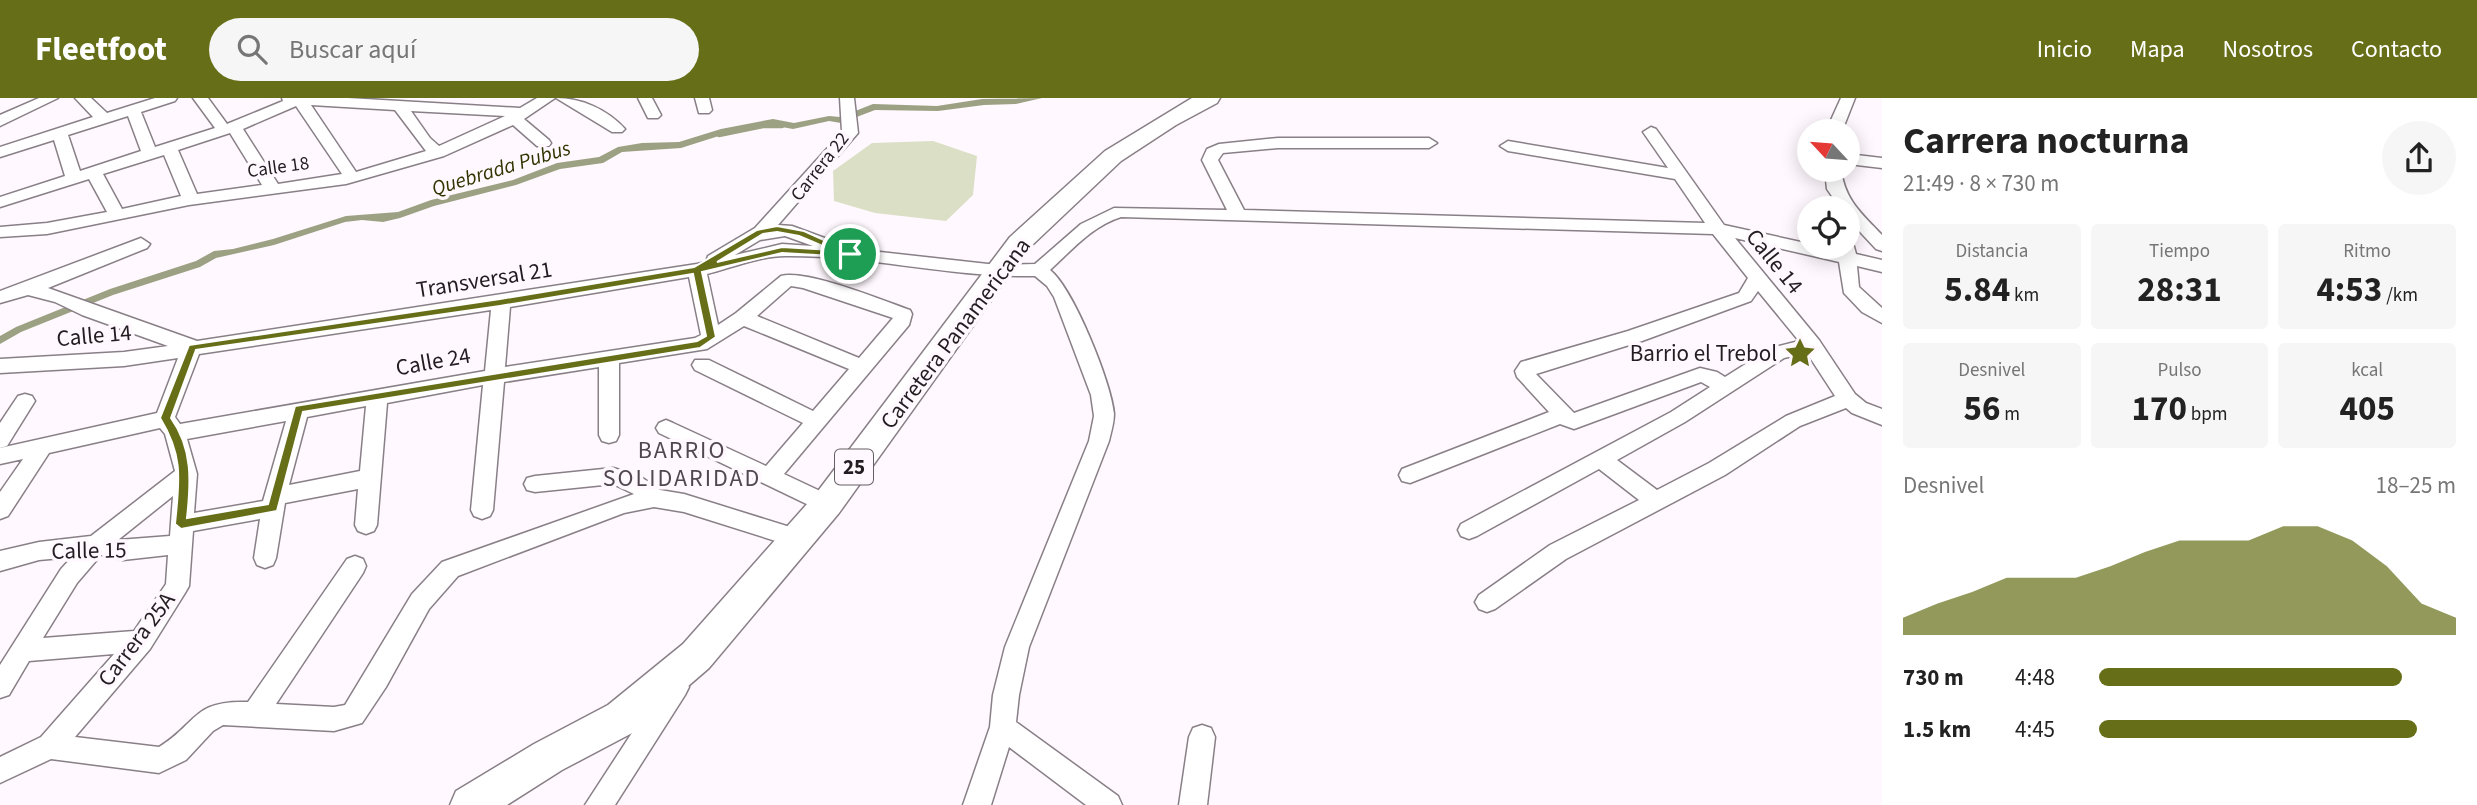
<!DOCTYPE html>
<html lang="es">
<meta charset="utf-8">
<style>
body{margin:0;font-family:"Source Sans 3",sans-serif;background:#f6f6f6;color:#222;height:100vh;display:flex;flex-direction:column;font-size:26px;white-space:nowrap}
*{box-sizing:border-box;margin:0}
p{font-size:23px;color:#767676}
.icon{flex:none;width:38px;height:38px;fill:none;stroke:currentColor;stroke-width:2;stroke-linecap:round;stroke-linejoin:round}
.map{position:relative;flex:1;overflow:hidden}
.panel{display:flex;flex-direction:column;background:#fff;width:595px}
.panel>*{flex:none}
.needle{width:46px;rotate:296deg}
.buttons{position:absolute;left:1797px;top:21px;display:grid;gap:14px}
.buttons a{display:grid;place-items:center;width:63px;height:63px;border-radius:50%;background:#fff;box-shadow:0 4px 18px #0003;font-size:35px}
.pin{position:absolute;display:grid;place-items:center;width:60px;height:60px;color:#fff;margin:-30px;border:4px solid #fff;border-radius:50%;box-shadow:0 2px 7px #0007}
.round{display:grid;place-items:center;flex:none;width:74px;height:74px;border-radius:37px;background:#f6f6f6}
.head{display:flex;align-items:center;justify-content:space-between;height:119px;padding:0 21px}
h1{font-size:38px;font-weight:700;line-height:52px}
.metrics{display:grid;grid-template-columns:repeat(3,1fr);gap:10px;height:119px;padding:7px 21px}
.metrics div{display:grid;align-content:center;border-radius:7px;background:#f6f6f6;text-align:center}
.metrics b{font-size:35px;font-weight:700}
.metrics small{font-size:19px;font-weight:400}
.metrics p{font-size:19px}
.chart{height:196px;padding:14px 21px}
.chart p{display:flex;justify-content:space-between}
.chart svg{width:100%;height:126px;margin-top:7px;fill:#666f17;opacity:.7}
ul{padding:0 21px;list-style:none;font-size:23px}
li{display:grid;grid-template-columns:112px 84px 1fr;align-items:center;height:52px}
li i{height:18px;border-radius:9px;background:#666f17}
header{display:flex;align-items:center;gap:42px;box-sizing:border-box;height:98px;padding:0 35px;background:#666f17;color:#fff}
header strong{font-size:33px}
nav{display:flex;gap:38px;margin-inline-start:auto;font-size:24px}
.search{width:490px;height:63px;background:#f6f6f6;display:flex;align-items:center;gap:18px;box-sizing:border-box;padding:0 24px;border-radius:38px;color:#767676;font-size:26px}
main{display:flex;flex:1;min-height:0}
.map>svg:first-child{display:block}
</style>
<header>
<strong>Fleetfoot</strong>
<div class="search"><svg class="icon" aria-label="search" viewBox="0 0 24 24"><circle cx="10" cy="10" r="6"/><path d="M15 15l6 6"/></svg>Buscar aquí</div>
<nav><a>Inicio</a><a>Mapa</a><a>Nosotros</a><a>Contacto</a></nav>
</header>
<main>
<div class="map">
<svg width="1882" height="707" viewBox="0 0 1882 707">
<rect width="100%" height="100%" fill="#fff8fe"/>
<polygon fill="#dbdfc6" points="933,43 977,58 973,97 946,123 875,115 834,103 833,73 872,45"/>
<polygon fill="#9ca183" points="1042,0 1016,6 984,7 938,13 875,12 841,25 829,23 793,31 771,27 725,36 681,50 622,54 603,65 560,71 516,87 434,108 400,120 383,124 362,122 345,124 274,147 216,160 200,169 113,197 21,234 0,246 0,238 16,229 110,191 196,163 214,153 233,151 273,141 346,118 398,114 431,102 513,82 557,65 599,59 618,49 642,45 679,44 721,31 773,21 794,25 829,18 840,19 873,6 937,8 982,1"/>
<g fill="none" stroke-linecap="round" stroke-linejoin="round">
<polyline stroke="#9ca183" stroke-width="4.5" points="719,37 763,28 782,28"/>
<defs>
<g id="minor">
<polygon points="39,0 58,0 0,28 0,17"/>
<path d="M75,0H91L107,15L155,0H177L175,3L141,14L155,49L215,30L193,0H208L227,26L283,3L282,0H348L520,10L537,0H555L524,21L549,42L551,45L549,48H537L513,27L444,58L346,86L189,107L47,136L0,139V129L47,125L107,114L89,81L0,109V99L65,78L54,42L0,59V49L93,19ZM311,7L395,12L426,53L356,74ZM296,8L342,76L278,86L243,31ZM411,13L505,18L439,48L430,40ZM128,18L141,53L80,73L68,37ZM230,35L262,87L197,96L178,52ZM164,57L181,98L122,111L103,76Z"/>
<path d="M556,0C581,0 607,11 625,31L622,34H612Z"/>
<polygon points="638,0 652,0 661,17 658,20 648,20"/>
<polygon points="695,0 709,0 712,12 709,15 699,15"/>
<path d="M840,0H854L858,35L778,127L792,128L841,146L844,150L997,167L1035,166L1081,126L1114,110L1227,112L1202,62L1207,51L1219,46L1278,40H1429L1437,45L1429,50H1278L1223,55L1218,62L1244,112L1705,125L1675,81L1508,53L1500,48L1508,43L1668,70L1643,34L1651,29L1656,31L1724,127L1810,146V149L1838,152V149H1848V144L1853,145L1856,156L1882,162V174L1857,168L1859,189L1882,210V225L1862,214L1844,195L1839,164L1735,140L1819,242L1855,296L1866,305L1882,311V327L1852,315L1846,310L1800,328L1725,377L1566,461L1495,511L1487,514L1479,511L1475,504L1479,497L1550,447L1639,402L1599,371L1477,438L1469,441L1461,438L1458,432L1461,426L1671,314L1710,289L1701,284L1574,331L1560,326L1410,385L1402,383L1399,377L1402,371L1549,314L1517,279L1515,273L1521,264L1628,233L1739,195L1748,180L1713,136L1121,119C1092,128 1072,152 1050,172C1073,190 1112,286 1114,316C1114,325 1111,334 1109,343L1029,549L1019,597L1016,624L1118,698L1122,707H1086L1009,649L991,707H963L990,629L993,597L1005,549L1089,343L1094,318L1091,297L1054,199L1047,188L1035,178C951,180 869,157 785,158C760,158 731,170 707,176L718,227L736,215L781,178C806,171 882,202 910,212L912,216L909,227L784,376L835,400L838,406L835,412L827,415L819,412L659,335L656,330L659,325L666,322L673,325L766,368L803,325L695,272L692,267L695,262H709L813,313L849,271L744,228L707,251L619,265V337L616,343L609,345L602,343L599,337V269L504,284L493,412L490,418L482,421L474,418L471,412L483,287L387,305L377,427L374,433L366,436L358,433L355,427L358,391L285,405L276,460L273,467L265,470L257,467L254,460L260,421L193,433L189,488L185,495L150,551L75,639L159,649C198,625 192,602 248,604L347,461L355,458L363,461L366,468L363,475L276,606L334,609L345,607L412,496L442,464L634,396L613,386L535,394L527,392L524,386L527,380L535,378L613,370L638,377L660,392L684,396L806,434L809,441L806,448L798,450L684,414L654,409L624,415L458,478L429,511L386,589L362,625L334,633L223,627L213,633L186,662L159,675L51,661L0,685V659L41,639L114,556L29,563L9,597L0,600V567L61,471L72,459L39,462L0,473V453L39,444L91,438L175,373L165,336L160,330L49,355L8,418L0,421V394L23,361L0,366V350L157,315L178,260L124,268L0,275V261L124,254L168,248L82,217L55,204L28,197L0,205V193L141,140L150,146L147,150L48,190L197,243L697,166L706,164L708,158L755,130L842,34ZM785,138L813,148L782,146L735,157L760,142ZM689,179L701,237L695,240L505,269L510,209ZM791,188L803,190L893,220L859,260L757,218ZM1758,193L1799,243L1771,250L1725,279L1717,274L1700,270L1574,315L1536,276L1642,243L1751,203ZM491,212L485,273L180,326L175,319L199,256ZM1807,255L1835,298L1786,318L1709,365L1657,392L1617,362L1685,324L1784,260ZM366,308L360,373L289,387L307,319ZM286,323L263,403L194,415L197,376L187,341ZM173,398L170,438L118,442ZM101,457L123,462L168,457L166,486L134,533L43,540L77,485Z"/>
<polygon points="1841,0 1855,0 1842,33 1826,33"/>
<polygon points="1848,56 1882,60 1882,70 1848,66"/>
<path d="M1825,72H1841C1845,102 1861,115 1882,137V153L1876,151L1848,121V110H1840L1827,91Z"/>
<polygon points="25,296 32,298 35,303 7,348 0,350 0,325 18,298"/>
<polygon points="676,578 685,581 689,589 685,597 615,707 585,707 667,581"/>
<polygon points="1202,627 1211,630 1215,639 1207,707 1179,707 1189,639 1193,630"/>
</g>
<polygon id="highway" points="1192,0 1220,0 1217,5 1176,27 1121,63 1028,151 839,415 709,570 636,633 562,672 507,707 450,707 456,693 534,646 608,607 683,546 815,397 1010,139 1105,53"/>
</defs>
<use href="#minor" stroke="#897f87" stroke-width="3"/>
<use href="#highway" stroke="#897f87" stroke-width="3"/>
<use href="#minor" fill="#fff" fill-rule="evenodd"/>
<use href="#highway" fill="#fff" fill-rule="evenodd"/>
</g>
<path fill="#666f17" stroke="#fff" stroke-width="2" fill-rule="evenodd" d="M777,128L804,133L855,156L850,159L782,155L702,174L716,239L700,250L303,314L277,413L181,431L175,426C179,383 184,359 160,320L189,247L500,201L694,169L757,132ZM777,134L799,138L832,152L782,149L717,164L763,136ZM693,176L706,238L697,243L295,308L268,406L187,420C191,384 193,351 171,320L196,252L500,208Z"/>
<defs>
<symbol id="sight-bare" viewBox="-9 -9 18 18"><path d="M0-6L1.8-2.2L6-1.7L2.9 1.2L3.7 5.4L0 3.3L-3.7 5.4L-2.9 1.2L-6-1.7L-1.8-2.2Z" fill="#666f17" stroke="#fff8fe" stroke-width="2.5" paint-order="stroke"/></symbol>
</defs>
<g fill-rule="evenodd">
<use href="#sight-bare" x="1778" y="233" width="44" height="44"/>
</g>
<g text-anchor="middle" stroke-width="7" stroke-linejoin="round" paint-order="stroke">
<g font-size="19" fill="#211d20" stroke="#fff8fe">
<text transform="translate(278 68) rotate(-8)" y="7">Calle 18</text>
<text transform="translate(819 68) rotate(-52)" y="7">Carrera 22</text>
</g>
<g font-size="21" font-style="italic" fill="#303500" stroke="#fff8fe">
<text transform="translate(501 70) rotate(-17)" y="7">Quebrada Pubus</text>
</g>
<rect fill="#fff8fe" stroke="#645f63" stroke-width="2" x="835" y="351.5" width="38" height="35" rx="5"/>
<g font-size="21" font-weight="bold" fill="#211d20">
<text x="854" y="376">25</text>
</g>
<g font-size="23" fill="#211d20" stroke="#fff8fe">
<text transform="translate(1775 163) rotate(51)" y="8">Calle 14</text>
<text transform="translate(484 181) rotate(-9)" y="8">Transversal 21</text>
<text transform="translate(955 235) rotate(-53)" y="8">Carretera Panamericana</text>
<text transform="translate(94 237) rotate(-5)" y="8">Calle 14</text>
<text transform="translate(433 263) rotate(-10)" y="8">Calle 24</text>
<text transform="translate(89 452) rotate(-1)" y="8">Calle 15</text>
<text transform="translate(136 541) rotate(-53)" y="8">Carrera 25A</text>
</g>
<g font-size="23" fill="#211d20" stroke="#fff8fe" text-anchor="end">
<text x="1777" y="263">Barrio el Trebol</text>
</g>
<g font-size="24" letter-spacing="2" fill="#50474f" stroke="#fff8fe">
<text x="682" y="360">BARRIO<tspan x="682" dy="28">SOLIDARIDAD</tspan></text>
</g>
</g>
</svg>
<div class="buttons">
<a><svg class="needle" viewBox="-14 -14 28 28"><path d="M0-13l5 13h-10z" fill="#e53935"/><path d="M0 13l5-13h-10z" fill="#767676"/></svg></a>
<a><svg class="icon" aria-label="locate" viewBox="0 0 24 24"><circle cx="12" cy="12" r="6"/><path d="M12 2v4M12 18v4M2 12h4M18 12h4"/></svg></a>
</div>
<div class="pin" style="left:850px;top:156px;background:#1e9e55"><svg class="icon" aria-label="arrive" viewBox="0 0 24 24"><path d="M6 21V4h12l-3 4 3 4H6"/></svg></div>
</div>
<section class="panel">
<div class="head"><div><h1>Carrera nocturna</h1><p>21:49 · 8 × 730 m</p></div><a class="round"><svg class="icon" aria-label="share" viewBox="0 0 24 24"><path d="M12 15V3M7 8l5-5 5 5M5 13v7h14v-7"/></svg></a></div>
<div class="metrics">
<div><p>Distancia</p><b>5.84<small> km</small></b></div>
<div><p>Tiempo</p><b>28:31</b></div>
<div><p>Ritmo</p><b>4:53<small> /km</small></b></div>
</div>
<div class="metrics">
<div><p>Desnivel</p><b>56<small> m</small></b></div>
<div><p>Pulso</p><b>170<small> bpm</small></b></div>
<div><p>kcal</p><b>405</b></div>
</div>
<div class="chart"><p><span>Desnivel</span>18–25 m</p>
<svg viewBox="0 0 160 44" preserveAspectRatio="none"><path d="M0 44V38L10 33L20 29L30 24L40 24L50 24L60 20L70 15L80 11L90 11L100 11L110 6L120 6L130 11L140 20L150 33L160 38V44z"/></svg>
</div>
<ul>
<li><b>730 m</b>4:48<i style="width:85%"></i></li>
<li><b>1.5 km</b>4:45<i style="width:89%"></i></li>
</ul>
</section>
</main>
